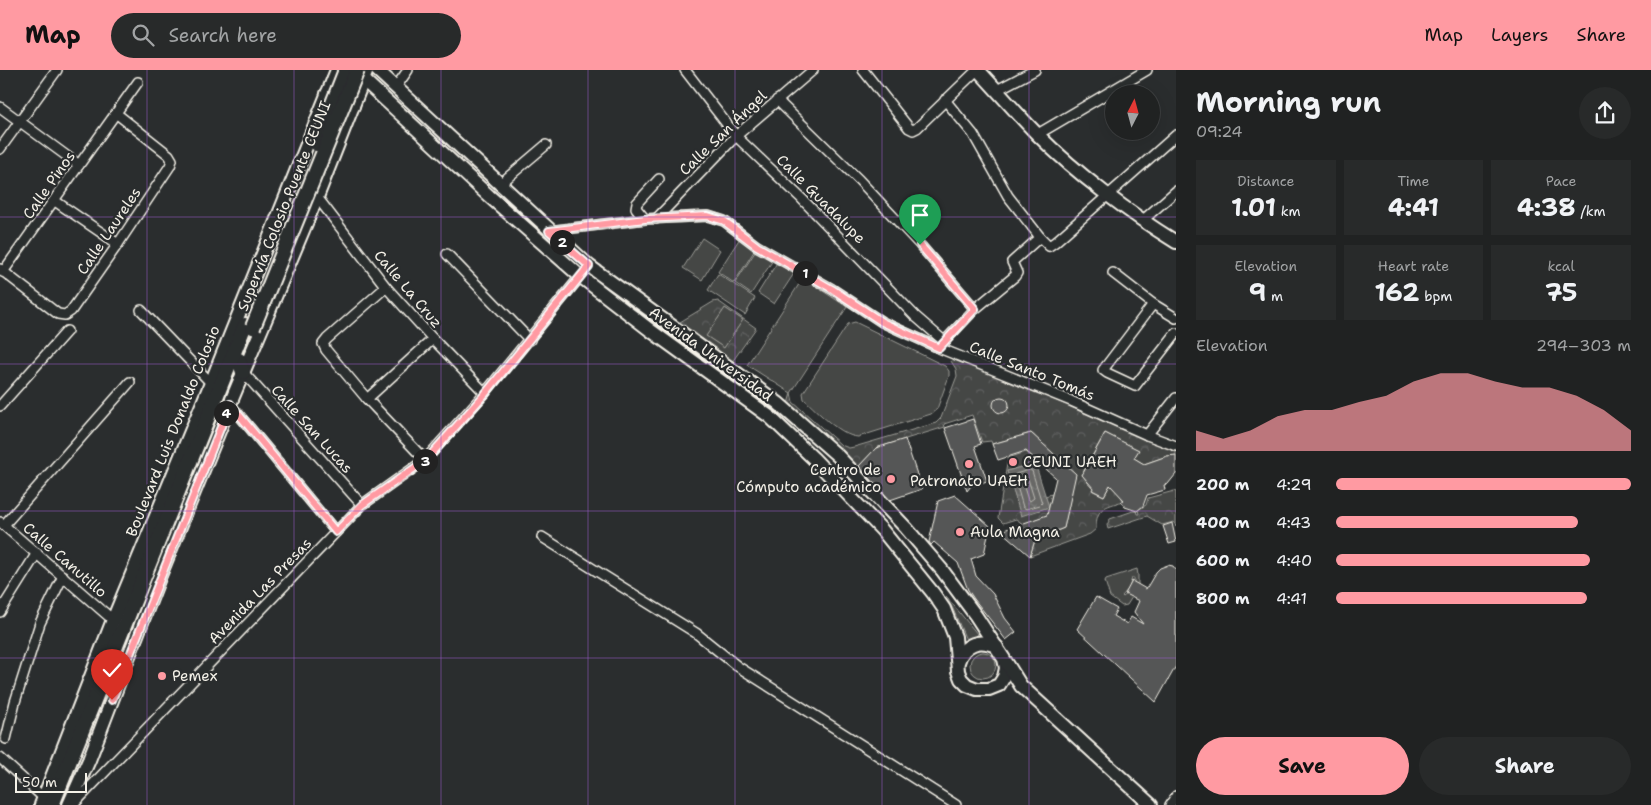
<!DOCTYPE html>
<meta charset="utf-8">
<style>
body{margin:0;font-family:"Shantell Sans",sans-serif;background:#282a2a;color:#f1f3f6;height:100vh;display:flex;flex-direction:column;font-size:19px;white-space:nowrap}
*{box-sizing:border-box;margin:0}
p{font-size:16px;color:#a2a4a5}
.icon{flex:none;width:28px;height:28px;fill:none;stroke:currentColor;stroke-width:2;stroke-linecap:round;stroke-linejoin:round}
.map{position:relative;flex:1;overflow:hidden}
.panel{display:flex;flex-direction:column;background:#202222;width:475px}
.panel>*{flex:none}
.needle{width:32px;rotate:6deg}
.buttons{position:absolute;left:1105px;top:15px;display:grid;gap:10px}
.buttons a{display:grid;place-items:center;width:55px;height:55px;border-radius:50%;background:#202222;box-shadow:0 5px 20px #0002,0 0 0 1px #3d3f40;font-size:25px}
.scale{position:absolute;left:15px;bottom:12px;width:72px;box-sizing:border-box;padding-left:5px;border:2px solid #f4f1e8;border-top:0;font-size:14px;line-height:18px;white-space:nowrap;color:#f4f1e8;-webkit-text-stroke:4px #2a2d2e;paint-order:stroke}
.pin{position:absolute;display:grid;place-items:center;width:42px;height:42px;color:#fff;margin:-51px -21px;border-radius:50% 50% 50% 0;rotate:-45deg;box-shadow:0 0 5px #0007}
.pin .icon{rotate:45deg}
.km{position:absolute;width:25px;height:25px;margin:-12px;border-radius:50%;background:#222;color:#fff;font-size:14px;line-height:25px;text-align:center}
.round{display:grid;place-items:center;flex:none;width:52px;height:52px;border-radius:26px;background:#282a2a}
.head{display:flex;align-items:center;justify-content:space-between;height:85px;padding:0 20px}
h1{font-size:28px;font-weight:700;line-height:38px}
.figures{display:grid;grid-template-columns:repeat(3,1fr);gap:8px;height:85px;padding:5px 20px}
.figures div{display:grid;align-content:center;border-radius:0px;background:#282a2a;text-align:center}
.figures b{font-size:25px;font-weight:700}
.figures small{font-size:14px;font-weight:400}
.figures p{font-size:14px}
.chart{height:140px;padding:10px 20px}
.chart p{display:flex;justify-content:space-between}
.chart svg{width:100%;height:90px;margin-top:5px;fill:#ff9aa2;opacity:.7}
.button{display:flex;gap:10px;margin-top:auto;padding:10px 20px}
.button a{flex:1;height:58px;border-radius:30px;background:#ff9aa2;color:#111;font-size:20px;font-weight:700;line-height:58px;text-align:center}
.button a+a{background:#282a2a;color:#f1f3f6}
ul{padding:0 20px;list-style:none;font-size:16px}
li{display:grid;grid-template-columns:80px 60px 1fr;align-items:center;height:38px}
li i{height:12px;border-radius:6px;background:#ff9aa2}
header{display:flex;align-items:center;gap:30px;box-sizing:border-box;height:70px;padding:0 25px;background:#ff9aa2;color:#111}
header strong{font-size:24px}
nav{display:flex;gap:28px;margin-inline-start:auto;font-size:18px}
.search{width:350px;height:45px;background:#282a2a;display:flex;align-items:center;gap:12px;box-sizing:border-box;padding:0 18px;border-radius:28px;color:#a2a4a5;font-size:19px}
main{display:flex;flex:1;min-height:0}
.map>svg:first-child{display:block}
</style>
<header>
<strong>Map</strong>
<div class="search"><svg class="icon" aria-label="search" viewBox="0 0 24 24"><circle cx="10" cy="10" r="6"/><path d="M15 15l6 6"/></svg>Search here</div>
<nav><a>Map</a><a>Layers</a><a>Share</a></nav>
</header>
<main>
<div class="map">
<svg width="1176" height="735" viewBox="0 0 1176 735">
<defs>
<pattern id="forest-crowns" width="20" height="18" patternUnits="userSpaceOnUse" patternTransform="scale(1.25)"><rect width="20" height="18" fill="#444645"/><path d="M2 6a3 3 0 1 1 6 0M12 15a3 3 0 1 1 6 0" fill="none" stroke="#606160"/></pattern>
<pattern id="water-ripples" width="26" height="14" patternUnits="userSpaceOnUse" patternTransform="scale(1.25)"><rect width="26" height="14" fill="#676866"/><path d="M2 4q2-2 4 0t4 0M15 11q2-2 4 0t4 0" fill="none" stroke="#7d7e7c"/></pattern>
</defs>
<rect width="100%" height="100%" fill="#2a2d2e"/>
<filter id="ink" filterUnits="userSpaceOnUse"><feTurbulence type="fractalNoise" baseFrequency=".02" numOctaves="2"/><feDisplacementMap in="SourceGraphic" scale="10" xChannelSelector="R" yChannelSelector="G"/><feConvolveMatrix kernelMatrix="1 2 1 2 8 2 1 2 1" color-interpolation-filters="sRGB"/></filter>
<g filter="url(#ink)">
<g fill="#444645" stroke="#9c9c96">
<polygon points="702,168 720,180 702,210 683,198"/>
<polygon points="740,168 756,178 734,213 718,202"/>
<polygon points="757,179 773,190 751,224 735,213"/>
<polygon points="778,191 795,202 774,234 758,223"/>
<polygon points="718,204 755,228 745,245 708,220"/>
<polygon points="803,208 847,237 791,323 747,295"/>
<polygon points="725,238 743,250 724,278 706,266"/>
<path d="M855,252L945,296L949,301V306L937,339L931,344L858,367C840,366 817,341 804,329L803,323L848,254Z"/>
<polygon points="1137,499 1138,505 1138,515 1134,513 1134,508 1132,508 1129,518 1122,526 1123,527 1127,524 1132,527 1127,535 1122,536 1110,527 1105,511 1106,509"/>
<polygon points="946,526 978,565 966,570 953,539"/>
<circle cx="983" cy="595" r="13"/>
</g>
<g fill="url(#forest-crowns)" stroke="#9c9c96" fill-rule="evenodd">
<path d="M718,231L756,258L732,292L680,252L713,232ZM725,238L743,250L724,278L706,266Z"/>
<path d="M954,287L1176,382V386H1167L1144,394L1134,388L1138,380L1105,363L1082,404L1087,412L1094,417L1093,421L1104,426L1110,415L1121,426L1123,431C1105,437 1096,437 1096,459L1090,464L1030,486L1036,467L1053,460L1055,462L1064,458L1075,404L1031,363L992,374L991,371L982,372L972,345L944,354L945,357L876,378L857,398L788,334L791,323L793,332L841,375L849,378L854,377L936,353L941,348L957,306L956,299L951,291Z"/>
<polygon points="1026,382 1041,395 1036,397 1035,393 1007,401 1021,445 1049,437 1045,426 1052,424 1047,445 1023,454 1016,449 1003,453 998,448 1008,388"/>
<polygon points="1174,421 1176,422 1176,457 1174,452 1162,455 1147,446 1108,459 1107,455 1110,449 1133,441 1136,441 1137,444 1139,444 1138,440 1146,435 1148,428"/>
</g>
<polygon fill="url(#water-ripples)" stroke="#9f9f9a" points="1035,393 1049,437 1021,446 1007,401"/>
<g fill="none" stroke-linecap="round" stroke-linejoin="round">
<g stroke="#bcbab4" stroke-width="1">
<polygon points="1030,400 1032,401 1042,433 1040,435 1026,439 1023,437 1014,406 1016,404"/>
<polygon points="1026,407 1028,409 1034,428 1030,431 1028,430 1022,411 1023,408"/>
</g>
</g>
<g fill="#555756" stroke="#f4f1e8">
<circle cx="1001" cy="335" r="8"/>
<polygon points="973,349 981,374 975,376 987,411 971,416 967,421 945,358"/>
<polygon points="1031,363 1076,404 1064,458 1054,462 1053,460 1036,467 1030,486 1001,461 1047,445 1056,408 1026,381 998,390 992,374"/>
<polygon points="1105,363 1139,380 1134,388 1144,394 1167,386 1176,385 1176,404 1168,414 1164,415 1165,420 1147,425 1143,436 1137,441 1125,437 1121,432 1124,430 1110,415 1104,426 1092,420 1093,418 1082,405"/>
<polygon points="905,369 922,419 890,430 859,396 876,378"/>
<polygon points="955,425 990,456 984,484 971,489 976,506 993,524 1005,548 1016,562 1006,570 974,529 968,520 958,493 934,472 931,475 929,472 938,431"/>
<polygon points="1172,453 1176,472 1169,474 1163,456"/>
<polygon points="1168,495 1173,496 1176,500 1176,596 1156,632 1077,559 1096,527 1117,539 1113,546 1127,554 1131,547 1143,554 1134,542 1139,531 1125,524 1132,511 1146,519 1156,502 1160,498"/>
</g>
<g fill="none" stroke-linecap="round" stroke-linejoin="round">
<defs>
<g id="street">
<polyline points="685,0 736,66 802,129 915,246 945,272"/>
<polyline points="863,0 909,58 913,60 917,58 977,0"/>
<polyline points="396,17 408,0"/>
<polyline points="997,20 1035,0"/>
<polyline points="777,30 859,110 920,175 975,239"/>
<polyline points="945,30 973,64 1008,126 1040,167 1049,176 1055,172 1176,65"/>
<polyline points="0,37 79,95"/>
<polyline points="1038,64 1147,0"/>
<polyline points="0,79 57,0"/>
<polyline points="500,114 546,75"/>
<polyline points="317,127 386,217 433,269 485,323"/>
<polyline points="55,131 118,174"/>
<polyline points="645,149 636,138 637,133 659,109"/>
<polyline points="656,149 736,66 813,0"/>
<polyline points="1142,151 1176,121"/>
<polyline points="549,161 645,149 708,146 724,151 757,176 832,219 882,252 939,278 1071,331 1147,365 1176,376"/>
<polyline points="447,184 530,270"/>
<polyline points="0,199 58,244 65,245 71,241 118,174 170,96 172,90 169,85 117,44"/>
<polyline points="3,202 138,12"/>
<polyline points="1113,203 1153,234 1176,248"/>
<polyline points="386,217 327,269 323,274 326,280 367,329 425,390"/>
<polyline points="1153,234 1103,300 1107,303 1135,316 1176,263"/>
<polyline points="141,240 211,313"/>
<polyline points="941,275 975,239 1015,206 1017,203 1012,192 1040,167"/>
<polyline points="243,302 362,435"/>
<polyline points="367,329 433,269"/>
<polyline points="230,334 336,462"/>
<polyline points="0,336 67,261"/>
<polyline points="1147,365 1176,328"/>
<polyline points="0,452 113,550"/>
<polyline points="4,455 130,312"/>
<polyline points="542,467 696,563 737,596 956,735"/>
<polyline points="0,542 37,483"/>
<polyline points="6,669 15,632 40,553 63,506"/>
<polyline points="0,688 44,728"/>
<polyline points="73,735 362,435 425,390 485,323 584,202"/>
<polyline points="1170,735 1176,726"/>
</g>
<g id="secondary">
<polyline points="353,0 489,126 580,206 650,260 770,347 813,388 882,460 933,523 944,539 955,567 958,601 961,609 967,615 977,619 989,619 999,615 1004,607 1006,598 1004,589 976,546 942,500 906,458 838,386 778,333 589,196 377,0"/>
<path d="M978,0C998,21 1017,44 1038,65C1077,104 1129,143 1176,172"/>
<path d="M958,592C964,573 980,568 997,577"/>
<polyline points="1006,592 1021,616 1151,735"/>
<polyline points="41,735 113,550 211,313 337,0"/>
<polyline points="69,735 89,690 159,508 230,334 317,127 367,0"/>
</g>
<g id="primary">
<path d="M328,24L337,19C348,19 352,26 352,36"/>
<polyline points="239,290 243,302"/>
<polyline points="52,735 245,255"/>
</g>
</defs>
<use href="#street" stroke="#f4f1e8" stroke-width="12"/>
<use href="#secondary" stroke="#f4f1e8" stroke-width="16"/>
<use href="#primary" stroke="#f4f1e8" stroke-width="18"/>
<use href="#street" stroke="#2a2d2e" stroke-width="9"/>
<use href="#secondary" stroke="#2a2d2e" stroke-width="12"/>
<use href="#primary" stroke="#2a2d2e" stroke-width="14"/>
<defs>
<g id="primary-bridge">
<polyline points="317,74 346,0"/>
<polyline points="253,257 357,0"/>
</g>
</defs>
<use href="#primary-bridge" stroke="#f4f1e8" stroke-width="18" stroke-linecap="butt"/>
<use href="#primary-bridge" stroke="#2a2d2e" stroke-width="14"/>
</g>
</g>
<g fill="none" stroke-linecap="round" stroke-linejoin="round" filter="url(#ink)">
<defs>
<polyline id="route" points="112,630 230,334 336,462 362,435 426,390 485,324 589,196 549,161 645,149 708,146 724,151 757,176 832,219 882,252 939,278 975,239 920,175"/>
</defs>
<use href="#route" stroke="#fff" stroke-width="10"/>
<use href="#route" stroke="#ff9aa2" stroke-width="6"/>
</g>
<path fill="none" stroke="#995dc9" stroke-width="1" stroke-opacity="0.55" d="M147,0V735M294,0V735M441,0V735M588,0V735M735,0V735M882,0V735M1029,0V735M0,147H1176M0,294H1176M0,441H1176M0,588H1176"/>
<g fill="#ff9aa2" stroke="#2a2d2e" stroke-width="2">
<circle cx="1013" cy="392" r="5"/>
<circle cx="969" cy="394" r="5"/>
<circle cx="891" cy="409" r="5"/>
<circle cx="960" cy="462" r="5"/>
<circle cx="162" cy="606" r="5"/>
</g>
<g text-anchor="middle" stroke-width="4.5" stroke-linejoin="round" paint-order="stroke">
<g font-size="15" fill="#f4f1e8" stroke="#2a2d2e">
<text transform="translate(723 63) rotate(-44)" y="5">Calle San Ángel</text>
<text transform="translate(49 115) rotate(-55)" y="5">Calle Pinos</text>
<text transform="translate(821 129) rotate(45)" y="5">Calle Guadalupe</text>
<text transform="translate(284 136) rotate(-68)" y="5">Supervía Colosio Puente CEUNI</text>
<text transform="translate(109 161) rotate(-56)" y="5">Calle Laureles</text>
<text transform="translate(408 219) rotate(50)" y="5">Calle La Cruz</text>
<text transform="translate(711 284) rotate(36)" y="5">Avenida Universidad</text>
<text transform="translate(1032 301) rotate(22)" y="5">Calle Santo Tomás</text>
<text transform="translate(312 359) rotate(48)" y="5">Calle San Lucas</text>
<text transform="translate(173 361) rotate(-68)" y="5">Boulevard Luis Donaldo Colosio</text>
<text transform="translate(65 490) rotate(41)" y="5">Calle Canutillo</text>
<text transform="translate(260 521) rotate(-46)" y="5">Avenida Las Presas</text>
</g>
<g font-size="15" fill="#f4f1e8" stroke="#2a2d2e" text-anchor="start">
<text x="1023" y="397">CEUNI UAEH</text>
<text x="881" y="405" text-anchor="end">Centro de<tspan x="881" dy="17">Cómputo académico</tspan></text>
<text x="969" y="416" text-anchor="middle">Patronato UAEH</text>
<text x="970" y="467">Aula Magna</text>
<text x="172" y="611">Pemex</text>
</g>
</g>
</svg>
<div class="buttons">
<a><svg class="needle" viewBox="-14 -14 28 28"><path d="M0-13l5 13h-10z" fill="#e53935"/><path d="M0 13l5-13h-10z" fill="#a2a4a5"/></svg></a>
</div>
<div class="scale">50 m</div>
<div class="pin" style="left:920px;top:175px;background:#1e9e55"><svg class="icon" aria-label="arrive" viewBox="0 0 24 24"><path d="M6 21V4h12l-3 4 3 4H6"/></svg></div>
<div class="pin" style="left:112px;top:630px;background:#d93025"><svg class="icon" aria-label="check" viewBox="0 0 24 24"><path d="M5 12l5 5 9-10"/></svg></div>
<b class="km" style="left:805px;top:203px">1</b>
<b class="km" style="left:562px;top:172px">2</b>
<b class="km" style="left:425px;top:391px">3</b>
<b class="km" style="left:226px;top:343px">4</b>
</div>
<section class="panel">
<div class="head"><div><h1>Morning run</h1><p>09:24</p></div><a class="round"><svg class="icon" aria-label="share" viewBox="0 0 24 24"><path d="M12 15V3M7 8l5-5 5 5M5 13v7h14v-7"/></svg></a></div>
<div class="figures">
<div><p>Distance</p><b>1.01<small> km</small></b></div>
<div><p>Time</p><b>4:41</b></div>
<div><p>Pace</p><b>4:38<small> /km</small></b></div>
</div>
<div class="figures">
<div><p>Elevation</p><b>9<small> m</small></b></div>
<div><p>Heart rate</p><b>162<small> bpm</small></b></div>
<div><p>kcal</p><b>75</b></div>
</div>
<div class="chart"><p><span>Elevation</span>294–303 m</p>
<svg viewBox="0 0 160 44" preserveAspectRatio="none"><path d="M0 44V34L10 38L20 34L30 27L40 24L50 24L60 20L70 17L80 10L90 6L100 6L110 10L120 13L130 13L140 17L150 24L160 34V44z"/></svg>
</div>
<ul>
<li><b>200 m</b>4:29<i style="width:100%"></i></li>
<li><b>400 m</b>4:43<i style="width:82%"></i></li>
<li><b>600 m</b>4:40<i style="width:86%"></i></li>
<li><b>800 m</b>4:41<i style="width:85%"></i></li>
</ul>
<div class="button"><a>Save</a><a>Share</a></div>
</section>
</main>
